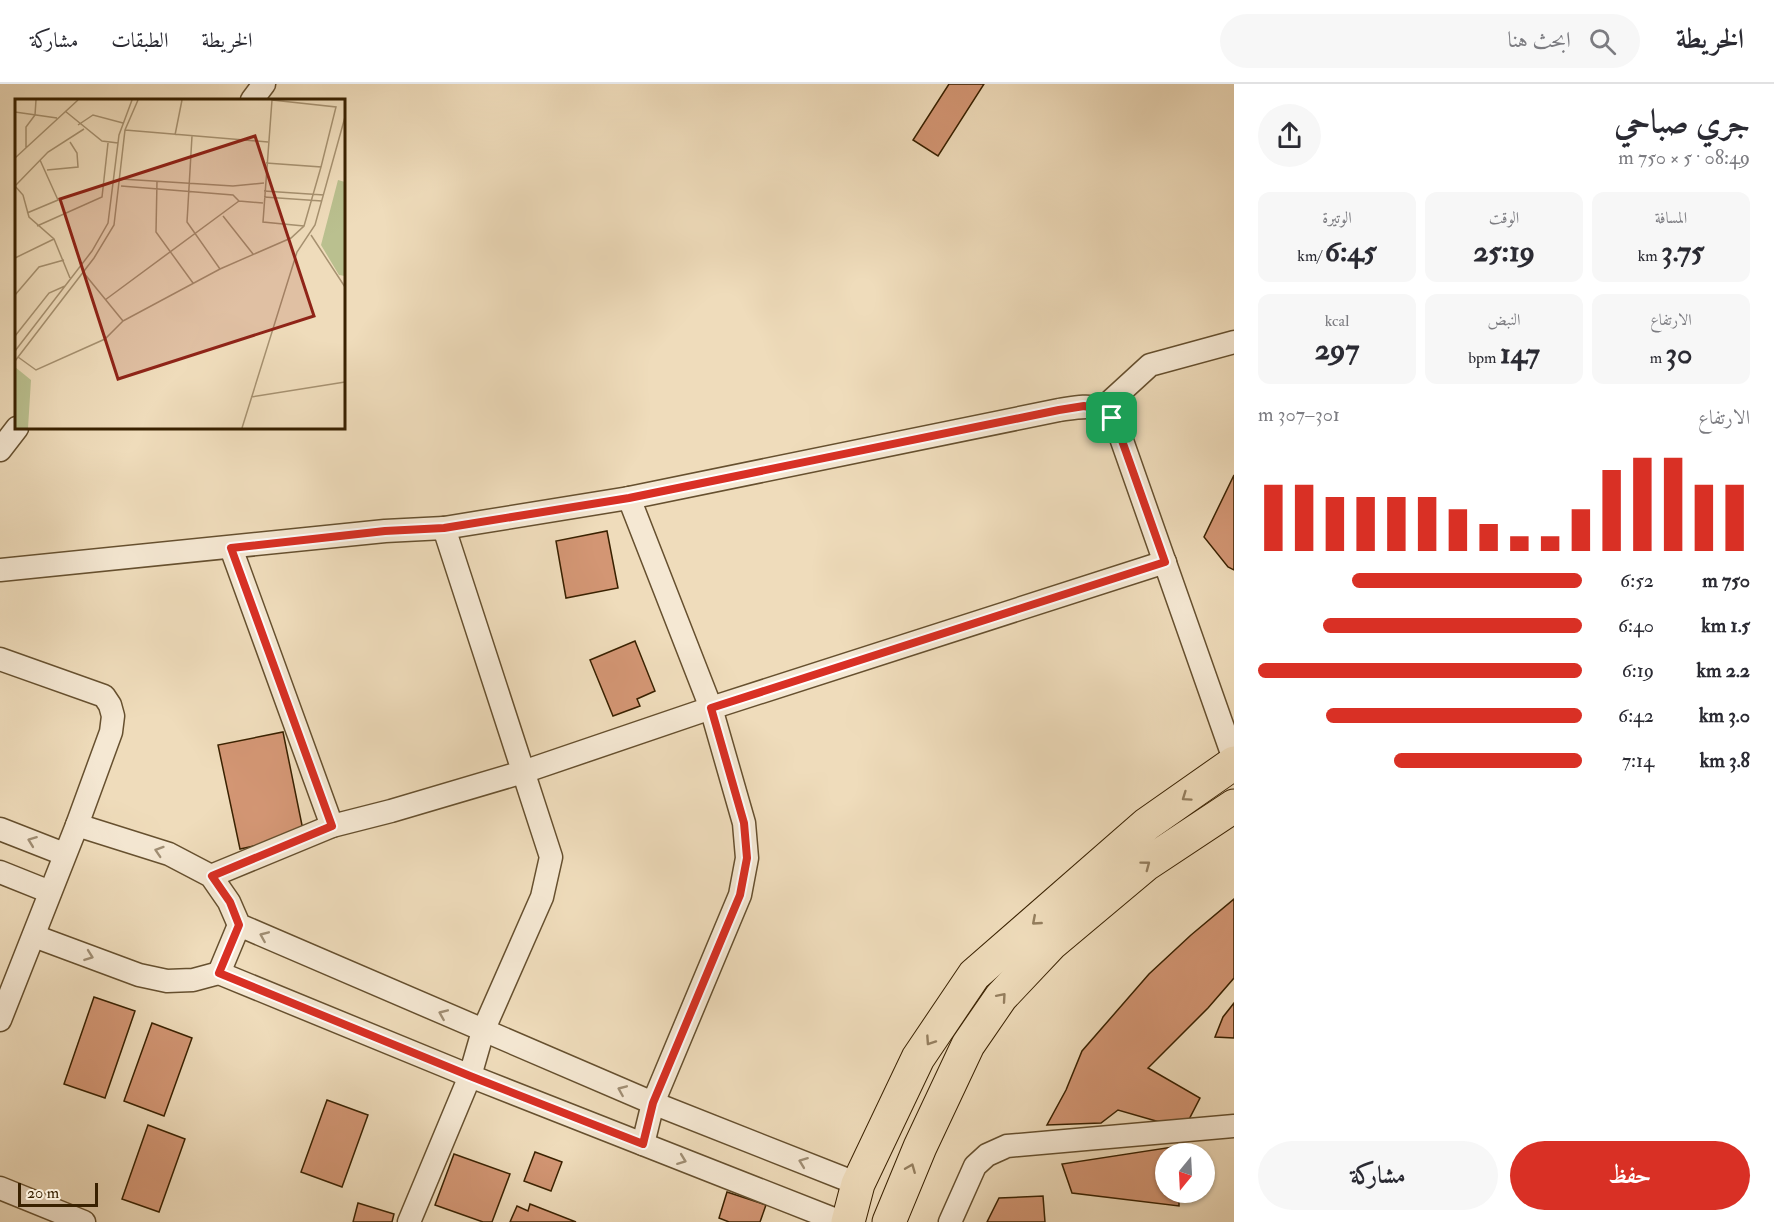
<!DOCTYPE html>
<html lang="ar">
<meta charset="utf-8">
<style>
body{margin:0;font-family:"IM FELL Double Pica",Amiri,serif;background:#f7f7f7;color:#2b2b33;direction:rtl;height:100vh;display:flex;flex-direction:column;font-size:22px;white-space:nowrap}
*{box-sizing:border-box;margin:0}
p{font-size:20px;color:#7c7c81}
.icon{flex:none;width:33px;height:33px;fill:none;stroke:currentColor;stroke-width:2;stroke-linecap:round;stroke-linejoin:round}
.map{position:relative;flex:1;overflow:hidden;direction:ltr}
.panel{display:flex;flex-direction:column;background:#fff;width:540px}
.panel>*{flex:none}
.needle{width:39px;rotate:198deg}
.fabs{position:absolute;left:1155px;top:1059px;display:grid;gap:12px}
.fabs a{display:grid;place-items:center;width:60px;height:60px;border-radius:50%;background:#fff;box-shadow:0 2px 4px #0004;font-size:30px}
.scale{position:absolute;left:18px;bottom:15px;width:80px;box-sizing:border-box;padding-left:6px;border:3px solid #392100;border-top:0;font-size:16px;line-height:21px;white-space:nowrap;color:#392100;-webkit-text-stroke:4px #f5e8d3;paint-order:stroke}
.pin{position:absolute;display:grid;place-items:center;width:51px;height:51px;color:#fff;margin:-26px;border-radius:12px;box-shadow:0 3px 9px #0006}
.round{display:grid;place-items:center;flex:none;width:63px;height:63px;border-radius:32px;background:#f7f7f7}
.overview{display:flex;align-items:center;justify-content:space-between;height:102px;padding:0 24px}
h1{font-size:33px;font-weight:800;line-height:45px}
.stats{display:grid;grid-template-columns:repeat(3,1fr);gap:9px;height:102px;padding:6px 24px}
.stats div{display:grid;align-content:center;border-radius:12px;background:#f7f7f7;text-align:center}
.stats b{font-size:30px;font-weight:800}
.stats small{font-size:16px;font-weight:400}
.stats p{font-size:16px}
.chart{height:168px;padding:12px 24px}
.chart p{display:flex;justify-content:space-between}
.chart svg{width:100%;height:108px;margin-top:6px;stroke:#d93025;stroke-width:6}
.action{display:flex;gap:12px;margin-top:auto;padding:12px 24px}
.action a{flex:1;height:69px;border-radius:36px;background:#d93025;color:#fff;font-size:24px;font-weight:800;line-height:69px;text-align:center}
.action a+a{background:#f7f7f7;color:#2b2b33}
ul{padding:0 24px;list-style:none;font-size:20px}
li{display:grid;grid-template-columns:96px 72px 1fr;align-items:center;height:45px}
li i{height:15px;border-radius:8px;background:#d93025}
header{display:flex;align-items:center;gap:36px;box-sizing:border-box;height:84px;padding:0 30px;background:#fff;border-bottom:2px solid #e1e1e2}
header strong{font-size:28px}
nav{display:flex;gap:33px;margin-inline-start:auto;font-size:21px}
.search{width:420px;height:54px;background:#f7f7f7;display:flex;align-items:center;gap:15px;box-sizing:border-box;padding:0 21px;border-radius:33px;color:#7c7c81;font-size:22px}
main{display:flex;flex:1;min-height:0}
.map>svg:first-child{display:block}
</style>
<header>
<strong>الخريطة</strong>
<div class="search"><svg class="icon" aria-label="search" viewBox="0 0 24 24"><circle cx="10" cy="10" r="6"/><path d="M15 15l6 6"/></svg>ابحث هنا</div>
<nav><a>الخريطة</a><a>الطبقات</a><a>مشاركة</a></nav>
</header>
<main>
<section class="panel">
<div class="overview"><div><h1>جري صباحي</h1><p>08:49 · 5 × 750 m</p></div><a class="round"><svg class="icon" aria-label="share" viewBox="0 0 24 24"><path d="M12 15V3M7 8l5-5 5 5M5 13v7h14v-7"/></svg></a></div>
<div class="stats">
<div><p>المسافة</p><b>3.75<small> km</small></b></div>
<div><p>الوقت</p><b>25:19</b></div>
<div><p>الوتيرة</p><b>6:45<small> /km</small></b></div>
</div>
<div class="stats">
<div><p>الارتفاع</p><b>30<small> m</small></b></div>
<div><p>النبض</p><b>147<small> bpm</small></b></div>
<div><p>kcal</p><b>297</b></div>
</div>
<div class="chart"><p><span>الارتفاع</span>301–307 m</p>
<svg viewBox="0 0 160 44" preserveAspectRatio="none"><path d="M5 44V17M15 44V17M25 44V22M35 44V22M45 44V22M55 44V22M65 44V27M75 44V33M85 44V38M95 44V38M105 44V27M115 44V11M125 44V6M135 44V6M145 44V17M155 44V17"/></svg>
</div>
<ul>
<li><b>750 m</b>6:52<i style="width:71%"></i></li>
<li><b>1.5 km</b>6:40<i style="width:80%"></i></li>
<li><b>2.2 km</b>6:19<i style="width:100%"></i></li>
<li><b>3.0 km</b>6:42<i style="width:79%"></i></li>
<li><b>3.8 km</b>7:14<i style="width:58%"></i></li>
</ul>
<div class="action"><a>حفظ</a><a>مشاركة</a></div>
</section>
<div class="map">
<svg width="1234" height="1138" viewBox="0 0 1234 1138">
<rect width="100%" height="100%" fill="#efdcbb"/>
<filter id="stains"><feTurbulence type="fractalNoise" baseFrequency=".00333" numOctaves="4"/><feColorMatrix values="0 0 0 0 .2 0 0 0 0 .09 0 0 0 0 .02 0 0 0 .5 -.17"/></filter>
<radialGradient id="worn" r=".72"><stop offset=".6" stop-color="#630" stop-opacity="0"/><stop offset="1" stop-color="#630" stop-opacity=".3"/></radialGradient>
<g fill="#d39674" stroke="#392100" stroke-width="1.5">
<polygon points="949,0 984,0 938,72 913,56"/>
<polygon points="1234,391 1234,486 1228,483 1204,453"/>
<polygon points="607,447 618,504 566,514 556,457"/>
<polygon points="635,557 655,607 637,615 640,622 613,632 590,576"/>
<polygon points="283,648 304,751 240,765 218,661"/>
<polygon points="1234,815 1234,894 1208,924 1148,984 1200,1014 1184,1045 1118,1026 1101,1039 1047,1041 1066,1006 1082,967 1149,890 1191,851"/>
<polygon points="94,913 135,927 105,1014 64,1000"/>
<polygon points="1234,919 1234,954 1215,953 1223,933"/>
<polygon points="152,939 192,954 164,1032 124,1017"/>
<polygon points="327,1016 368,1031 342,1103 301,1088"/>
<polygon points="148,1041 185,1055 159,1128 122,1115"/>
<polygon points="1179,1062 1179,1070 1166,1070 1166,1108 1179,1108 1179,1122 1072,1109 1062,1080"/>
<polygon points="535,1068 562,1078 551,1107 524,1097"/>
<polygon points="454,1070 510,1090 492,1138 483,1138 435,1121"/>
<polygon points="727,1108 766,1121 760,1138 729,1138 719,1134"/>
<polygon points="1043,1112 1045,1138 987,1138 999,1114"/>
<polygon points="358,1119 394,1130 392,1138 353,1138"/>
<polygon points="530,1120 576,1138 510,1138 517,1122 528,1127"/>
</g>
<g fill="none" stroke-linecap="round" stroke-linejoin="round">
<defs>
<g id="street">
<polyline points="252,16 264,0"/>
<polyline points="1102,325 1150,281 1234,258"/>
<polyline points="0,366 17,344"/>
<polyline points="629,414 711,624 744,739 747,774 740,811 653,1019 643,1060"/>
<polyline points="231,464 332,742"/>
<path d="M0,486L385,447L444,444L629,414L1059,326C1092,321 1104,317 1120,351L1234,675"/>
<polyline points="0,575 104,612 110,621 113,632 111,648 77,741 0,936"/>
<polyline points="77,741 169,770 211,792 229,818 239,841 653,1019 858,1100"/>
<polyline points="0,745 64,770"/>
<polyline points="0,788 50,808"/>
<polyline points="211,792 332,742 391,727 523,688 711,624 1165,478"/>
<polyline points="34,852 139,891 167,897 193,896 219,889 470,992 841,1138"/>
<polyline points="219,889 239,841"/>
<polyline points="0,1104 84,1138"/>
<polyline points="409,1138 470,992 483,947 542,813 551,773 444,444"/>
<polyline points="950,1138 975,1082 987,1071 1007,1062 1234,1042"/>
</g>
<g id="highway">
<polyline points="848,1138 858,1100 918,974 974,891 1147,740 1234,679"/>
<polyline points="889,1138 920,1063 968,961 1001,913 1052,859 1145,781 1234,722"/>
</g>
</defs>
<use href="#street" stroke="#66502f" stroke-width="25"/>
<use href="#highway" stroke="#392100" stroke-width="35"/>
<use href="#street" stroke="#f5e8d3" stroke-width="22"/>
<use href="#highway" stroke="#efdcbb" stroke-width="33"/>
</g>
<defs><path id="oneway-chevron" d="M-2-3.5L2.5 0L-2 3.5" fill="none" stroke-width="1.6" stroke-linecap="round" stroke-linejoin="round" transform="scale(1.5)"/></defs>
<g stroke="#947e5e">
<use href="#oneway-chevron" transform="translate(1186 713) rotate(145)"/>
<use href="#oneway-chevron" transform="translate(1146 781) rotate(-37)"/>
<use href="#oneway-chevron" transform="translate(1036 837) rotate(139)"/>
<use href="#oneway-chevron" transform="translate(1002 913) rotate(-49)"/>
<use href="#oneway-chevron" transform="translate(930 957) rotate(124)"/>
<use href="#oneway-chevron" transform="translate(911 1084) rotate(-68)"/>
</g>
<g stroke="#a08e74">
<use href="#oneway-chevron" transform="translate(32 757) rotate(-159)"/>
<use href="#oneway-chevron" transform="translate(159 767) rotate(-162)"/>
<use href="#oneway-chevron" transform="translate(264 852) rotate(-157)"/>
<use href="#oneway-chevron" transform="translate(89 872) rotate(20)"/>
<use href="#oneway-chevron" transform="translate(443 930) rotate(-157)"/>
<use href="#oneway-chevron" transform="translate(622 1006) rotate(-157)"/>
<use href="#oneway-chevron" transform="translate(682 1076) rotate(21)"/>
<use href="#oneway-chevron" transform="translate(803 1078) rotate(-159)"/>
</g>
<g fill="none" stroke-linecap="round" stroke-linejoin="round">
<defs>
<path id="route" d="M1084,322C1107,326 1110,330 1120,351L1165,478L711,624L744,739L747,774L740,811L653,1019L643,1060L470,992L219,889L239,841L230,818L212,792L332,742L231,464L385,447L444,444L629,414L1059,326Z"/>
</defs>
<use href="#route" stroke="#fff" stroke-width="12"/>
<use href="#route" stroke="#d93025" stroke-width="8"/>
</g>
<g transform="translate(15 15)">
<rect width="330" height="330" fill="#efdcbb"/>
<path d="M323,81L330,83V177L324,176L306,146ZM0,268L16,281L13,329H0Z" fill="#bac08f"/>
<path fill="none" stroke="#a69170" stroke-width="1.5" d="M257,1L248,123L289,127M257,1L321,8L306,68M50,12L87,42L103,44M0,13L42,19M63,26L78,16L108,24M110,31L253,43M160,36L167,1M177,37L172,123L205,170M11,49V28L20,16L21,1M0,59L63,1M32,71L63,68L62,54L55,43M106,80L218,87L249,84M142,82L141,133L178,184M0,87L8,96L14,118L39,140L55,179M0,87L33,53L69,30M106,87L218,96L224,102L248,104M249,92L309,96M249,98L307,102M12,114L43,101L25,61M208,117L238,155M22,127L87,98L93,44M296,136L330,188M0,159L39,140M68,173L108,222L205,170L276,139L289,127L306,68L251,64M0,196L24,168L49,161M90,201L224,102M0,237L34,194L50,187M0,252L77,152L93,124L104,36L117,1M3,258L21,271L90,240L108,222M0,262L79,159L99,126L110,31L123,1M236,298L330,283M227,329L282,153L300,126L330,18"/>
<path fill="#8f2418" fill-opacity="0.15" stroke="#8f2418" stroke-width="3" d="M240,37L299,217L103,280L45,100Z"/>
<rect width="330" height="330" fill="none" stroke="#392100" stroke-width="3"/>
</g>
<rect width="100%" height="100%" filter="url(#stains)"/>
<rect width="100%" height="100%" fill="url(#worn)"/>
</svg>
<div class="fabs">
<a><svg class="needle" viewBox="-14 -14 28 28"><path d="M0-13l5 13h-10z" fill="#e53935"/><path d="M0 13l5-13h-10z" fill="#7c7c81"/></svg></a>
</div>
<div class="scale">20 m</div>
<div class="pin" style="left:1112px;top:334px;background:#1e9e55"><svg class="icon" aria-label="arrive" viewBox="0 0 24 24"><path d="M6 21V4h12l-3 4 3 4H6"/></svg></div>
</div>
</main>
